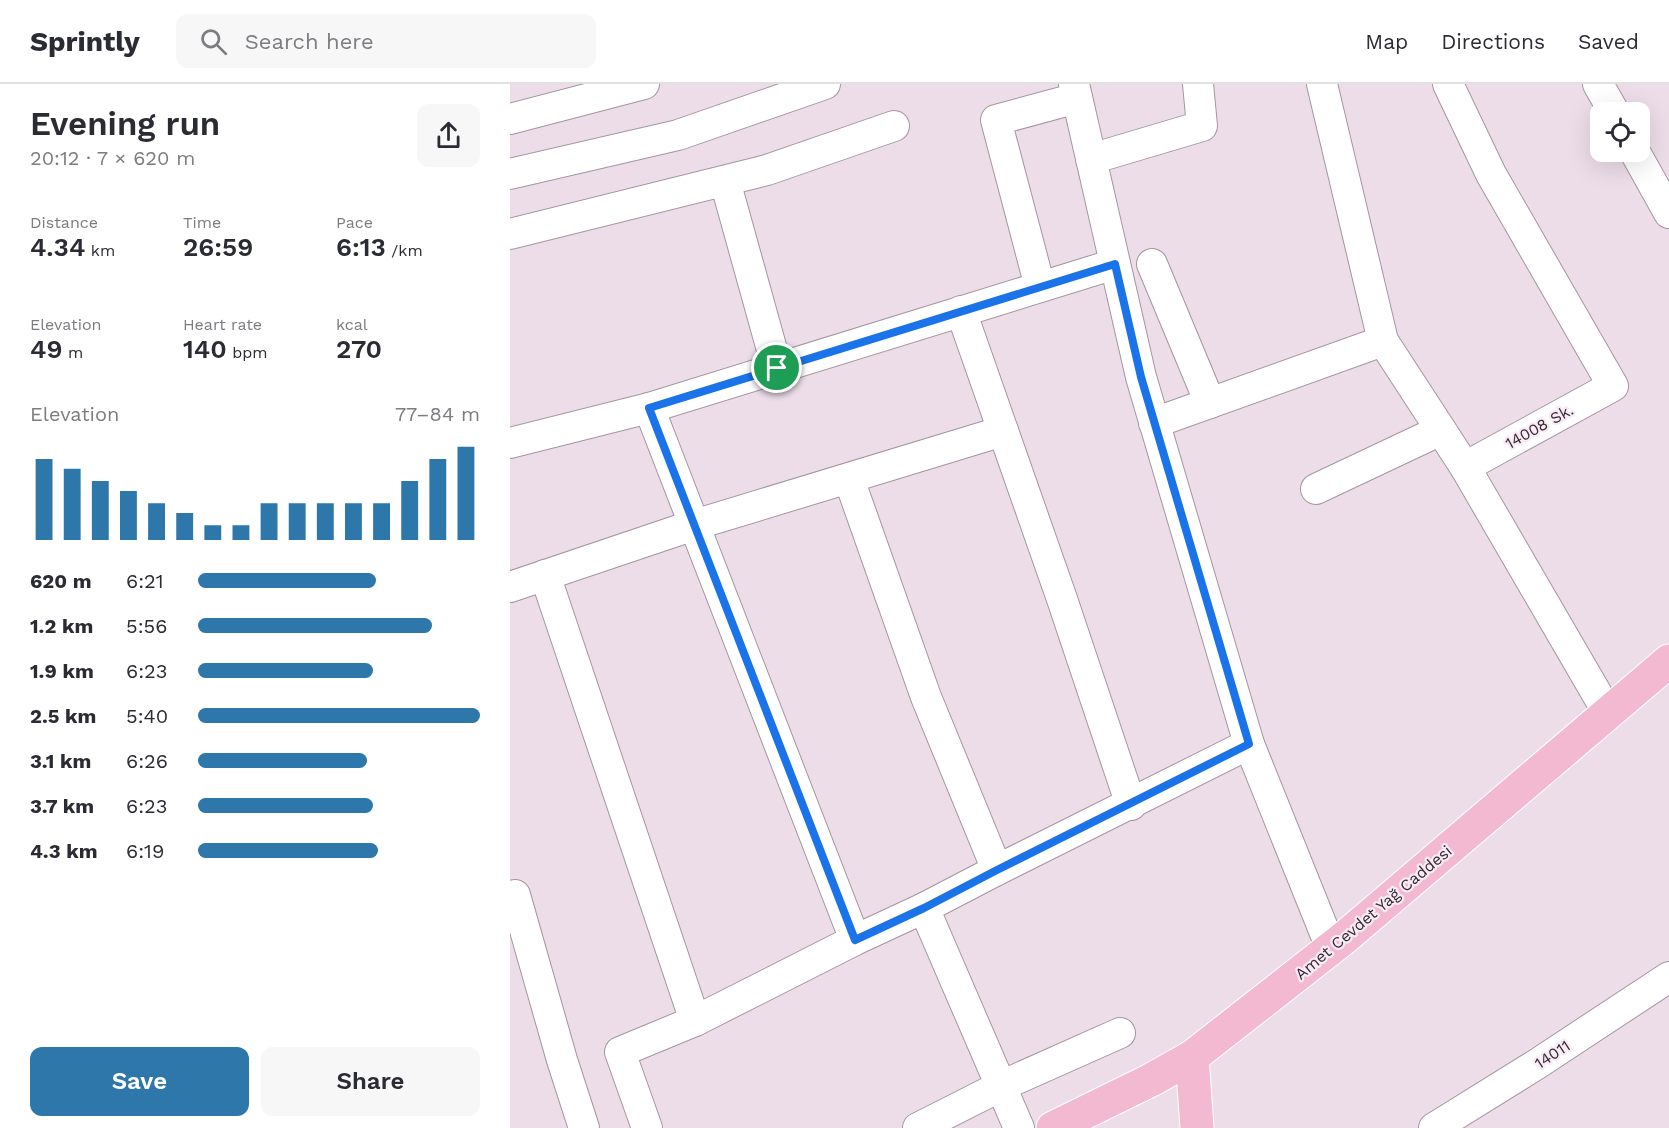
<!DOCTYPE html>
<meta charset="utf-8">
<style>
body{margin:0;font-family:"Work Sans",sans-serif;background:#f7f7f7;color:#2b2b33;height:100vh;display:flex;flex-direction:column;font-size:22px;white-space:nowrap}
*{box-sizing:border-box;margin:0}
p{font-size:20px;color:#7c7c81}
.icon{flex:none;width:33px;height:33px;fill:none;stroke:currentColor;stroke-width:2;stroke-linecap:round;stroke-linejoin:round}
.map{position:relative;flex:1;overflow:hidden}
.drawer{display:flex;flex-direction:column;background:#fff;width:510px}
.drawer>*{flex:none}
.fabs{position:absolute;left:1080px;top:18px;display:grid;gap:12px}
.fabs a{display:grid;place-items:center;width:60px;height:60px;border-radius:12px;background:#fff;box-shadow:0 6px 24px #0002;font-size:30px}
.pin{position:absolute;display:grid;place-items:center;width:51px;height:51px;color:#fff;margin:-26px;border:3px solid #fff;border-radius:50%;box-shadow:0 2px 6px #0007}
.round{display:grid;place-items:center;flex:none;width:63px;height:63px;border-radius:12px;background:#f7f7f7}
.head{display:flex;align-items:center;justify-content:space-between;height:102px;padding:0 30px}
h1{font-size:33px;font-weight:600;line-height:45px}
.metrics{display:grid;grid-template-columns:repeat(3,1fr);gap:9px;height:102px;padding:6px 30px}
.metrics div{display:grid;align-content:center}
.metrics b{font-size:26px;font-weight:600}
.metrics small{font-size:16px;font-weight:400}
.metrics p{font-size:16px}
.chart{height:168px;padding:12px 30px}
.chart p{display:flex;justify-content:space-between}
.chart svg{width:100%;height:108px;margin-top:6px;stroke:#2d77ab;stroke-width:6}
.action{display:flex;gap:12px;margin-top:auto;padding:12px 30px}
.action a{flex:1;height:69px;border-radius:12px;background:#2d77ab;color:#fff;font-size:24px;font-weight:600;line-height:69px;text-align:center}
.action a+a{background:#f7f7f7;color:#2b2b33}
ul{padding:0 30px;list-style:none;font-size:20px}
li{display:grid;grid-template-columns:96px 72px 1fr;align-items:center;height:45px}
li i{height:15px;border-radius:8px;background:#2d77ab}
header{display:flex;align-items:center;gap:36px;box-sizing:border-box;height:84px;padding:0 30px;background:#fff;border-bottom:2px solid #e1e1e2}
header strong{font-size:28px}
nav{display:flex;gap:33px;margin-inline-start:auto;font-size:21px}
.search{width:420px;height:54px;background:#f7f7f7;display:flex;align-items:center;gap:15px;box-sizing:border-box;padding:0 21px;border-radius:12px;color:#7c7c81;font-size:22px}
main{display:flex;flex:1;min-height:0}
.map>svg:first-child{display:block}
</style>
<header>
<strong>Sprintly</strong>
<div class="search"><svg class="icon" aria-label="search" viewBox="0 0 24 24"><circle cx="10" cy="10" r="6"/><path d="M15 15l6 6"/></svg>Search here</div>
<nav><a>Map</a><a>Directions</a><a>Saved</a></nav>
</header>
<main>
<section class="drawer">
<div class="head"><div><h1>Evening run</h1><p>20:12 · 7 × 620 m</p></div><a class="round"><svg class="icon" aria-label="share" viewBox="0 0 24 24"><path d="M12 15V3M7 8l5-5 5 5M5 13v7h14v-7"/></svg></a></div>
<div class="metrics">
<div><p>Distance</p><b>4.34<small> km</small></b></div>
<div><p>Time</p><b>26:59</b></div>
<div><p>Pace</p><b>6:13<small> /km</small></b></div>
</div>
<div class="metrics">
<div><p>Elevation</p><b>49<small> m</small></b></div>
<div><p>Heart rate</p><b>140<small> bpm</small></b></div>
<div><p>kcal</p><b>270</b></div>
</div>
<div class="chart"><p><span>Elevation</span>77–84 m</p>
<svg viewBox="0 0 160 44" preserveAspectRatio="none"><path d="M5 44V11M15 44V15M25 44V20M35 44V24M45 44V29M55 44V33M65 44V38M75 44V38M85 44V29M95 44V29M105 44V29M115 44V29M125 44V29M135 44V20M145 44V11M155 44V6"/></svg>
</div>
<ul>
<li><b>620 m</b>6:21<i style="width:63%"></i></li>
<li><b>1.2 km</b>5:56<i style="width:83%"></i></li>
<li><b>1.9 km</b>6:23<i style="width:62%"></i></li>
<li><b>2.5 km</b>5:40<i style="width:100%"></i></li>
<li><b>3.1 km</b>6:26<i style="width:60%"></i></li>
<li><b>3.7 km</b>6:23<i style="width:62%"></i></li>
<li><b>4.3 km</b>6:19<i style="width:64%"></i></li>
</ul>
<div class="action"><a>Save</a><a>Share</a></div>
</section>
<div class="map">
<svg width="1159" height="1044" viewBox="0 0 1159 1044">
<rect width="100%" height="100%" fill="#ecdde8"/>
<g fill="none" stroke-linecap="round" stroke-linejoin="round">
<defs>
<g id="minor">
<polyline points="564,0 631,293 739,660 821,864"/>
<polyline points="812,0 873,257 955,383 1098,629"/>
<polyline points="938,0 981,90 1103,302 955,383"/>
<polyline points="1088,0 1104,28"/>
<polyline points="0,35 134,0"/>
<polyline points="1125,68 1159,129"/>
<polyline points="581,75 692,42 688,0"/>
<polyline points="0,90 168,51 315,0"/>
<polyline points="215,97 267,284"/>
<polyline points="0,150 257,86 384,42"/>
<polyline points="642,180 700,319"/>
<polyline points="530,203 486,36 567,14"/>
<polyline points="451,227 552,515 621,721"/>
<polyline points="139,324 345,856"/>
<polyline points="644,339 873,257"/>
<polyline points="0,359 139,324 605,180"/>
<polyline points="339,395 416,613 487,786"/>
<polyline points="806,405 931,346"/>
<polyline points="35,491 185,937"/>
<polyline points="0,503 184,441 493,347"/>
<polyline points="0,813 5,811 52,976 74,1044"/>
<polyline points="414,824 509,1044"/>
<polyline points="137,1044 110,968 185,937 345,856 414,824 487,786 739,660"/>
<polyline points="408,1044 491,1002 610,949"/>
<polyline points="924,1044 1027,980 1159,893"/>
</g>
<g id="major">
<polyline points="682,973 687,1044"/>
<polyline points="543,1044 641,996 682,973 834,854 1159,577"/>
</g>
</defs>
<use href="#minor" stroke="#a496a0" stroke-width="32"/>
<use href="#major" stroke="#fff" stroke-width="35"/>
<use href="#minor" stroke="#fff" stroke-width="30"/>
<use href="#major" stroke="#f2b9d0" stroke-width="33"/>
</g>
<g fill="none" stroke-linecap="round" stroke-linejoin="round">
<defs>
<polygon id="route" points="605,180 631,293 739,660 487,786 414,824 345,856 139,324"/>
</defs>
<use href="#route" stroke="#fff" stroke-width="12"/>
<use href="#route" stroke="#1a73e8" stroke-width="8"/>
</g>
<g text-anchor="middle" stroke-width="4.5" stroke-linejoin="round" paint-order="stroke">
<g font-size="16" fill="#312b2f" stroke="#f9eaf5">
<text transform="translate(1029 342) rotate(-29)" y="6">14008 Sk.</text>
<text transform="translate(863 828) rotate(-40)" y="6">Amet Cevdet Yağ Caddesi</text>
<text transform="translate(1042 970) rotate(-33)" y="6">14011</text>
</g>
</g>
</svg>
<div class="fabs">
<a><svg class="icon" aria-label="locate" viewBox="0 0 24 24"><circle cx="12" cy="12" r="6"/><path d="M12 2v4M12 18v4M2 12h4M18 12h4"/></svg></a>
</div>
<div class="pin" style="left:267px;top:284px;background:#1e9e55"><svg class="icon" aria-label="arrive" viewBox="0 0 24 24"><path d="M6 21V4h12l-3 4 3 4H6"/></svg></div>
</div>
</main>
